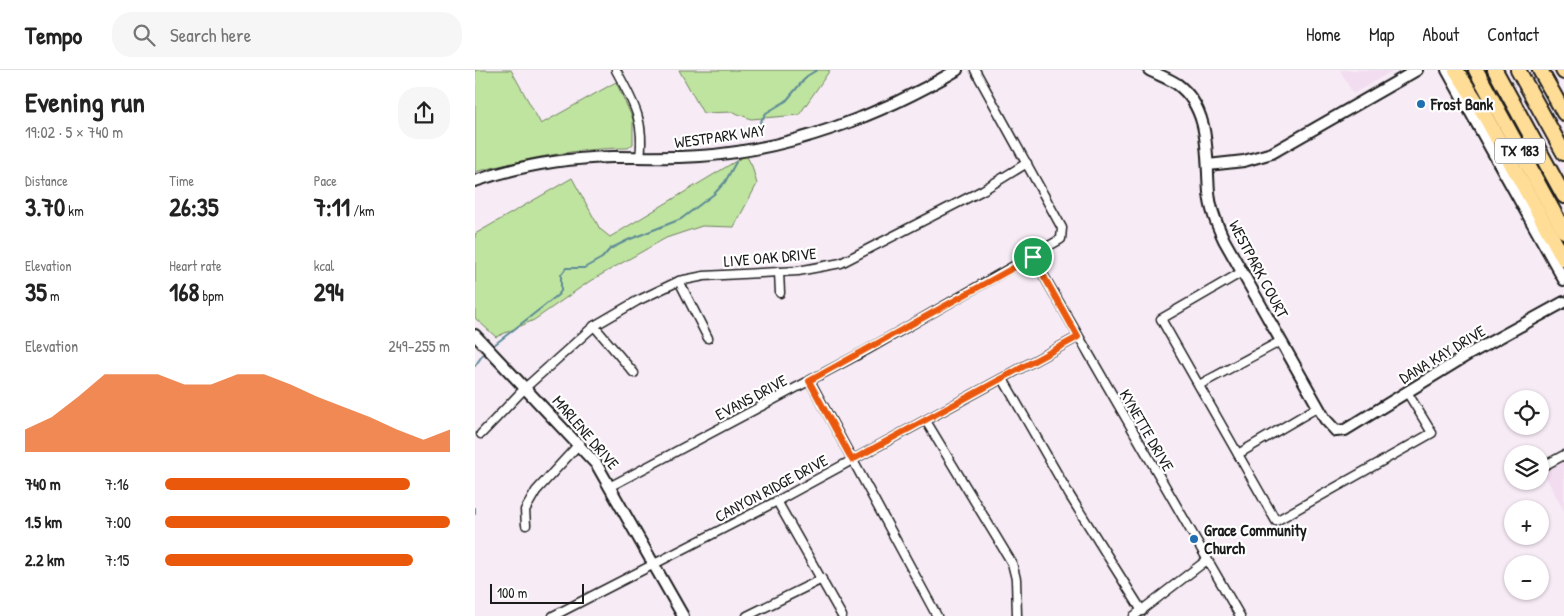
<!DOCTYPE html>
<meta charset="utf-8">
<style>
body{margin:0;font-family:"Patrick Hand",sans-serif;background:#f6f6f6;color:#222;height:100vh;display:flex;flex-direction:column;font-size:19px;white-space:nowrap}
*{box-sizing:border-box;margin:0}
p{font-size:16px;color:#767676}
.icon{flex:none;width:28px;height:28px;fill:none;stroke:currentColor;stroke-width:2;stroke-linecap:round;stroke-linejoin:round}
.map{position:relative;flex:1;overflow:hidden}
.side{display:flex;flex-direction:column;background:#fff;width:475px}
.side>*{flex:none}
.tools{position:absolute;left:1029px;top:320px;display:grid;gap:10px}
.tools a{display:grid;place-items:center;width:45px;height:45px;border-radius:50%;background:#fff;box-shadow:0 1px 4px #0004;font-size:25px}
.scale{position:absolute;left:15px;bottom:12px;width:94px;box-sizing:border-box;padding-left:5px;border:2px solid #1c1c1c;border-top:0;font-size:14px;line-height:18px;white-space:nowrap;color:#1c1c1c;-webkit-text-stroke:4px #fff;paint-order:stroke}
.pin{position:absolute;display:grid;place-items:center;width:42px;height:42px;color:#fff;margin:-21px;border:2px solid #fff;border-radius:50%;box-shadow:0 1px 5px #0007}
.round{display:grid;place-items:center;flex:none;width:52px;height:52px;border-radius:20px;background:#f6f6f6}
.overview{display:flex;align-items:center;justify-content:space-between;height:85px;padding:0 25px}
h1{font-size:28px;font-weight:800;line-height:38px}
.metrics{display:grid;grid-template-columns:repeat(3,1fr);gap:8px;height:85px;padding:5px 25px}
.metrics div{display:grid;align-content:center}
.metrics b{font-size:25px;font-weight:800}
.metrics small{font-size:14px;font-weight:400}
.metrics p{font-size:14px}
.chart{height:140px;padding:10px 25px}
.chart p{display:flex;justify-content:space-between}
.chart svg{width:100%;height:90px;margin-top:5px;fill:#ea580c;opacity:.7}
ul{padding:0 25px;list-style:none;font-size:16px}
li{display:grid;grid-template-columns:80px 60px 1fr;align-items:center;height:38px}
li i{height:12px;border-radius:6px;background:#ea580c}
header{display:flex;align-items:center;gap:30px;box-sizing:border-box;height:70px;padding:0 25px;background:#fff;border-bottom:1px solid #e0e0e0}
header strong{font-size:24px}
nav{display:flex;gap:28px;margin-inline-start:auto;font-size:18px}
.search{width:350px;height:45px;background:#f6f6f6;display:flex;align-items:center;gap:12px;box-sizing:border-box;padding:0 18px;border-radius:20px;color:#767676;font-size:19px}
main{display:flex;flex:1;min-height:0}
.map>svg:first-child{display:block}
</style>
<header>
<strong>Tempo</strong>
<div class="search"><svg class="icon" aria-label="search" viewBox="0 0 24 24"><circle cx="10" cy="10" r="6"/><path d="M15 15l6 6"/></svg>Search here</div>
<nav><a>Home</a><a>Map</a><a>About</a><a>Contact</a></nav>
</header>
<main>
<section class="side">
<div class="overview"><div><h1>Evening run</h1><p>19:02 · 5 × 740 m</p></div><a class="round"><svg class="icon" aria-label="share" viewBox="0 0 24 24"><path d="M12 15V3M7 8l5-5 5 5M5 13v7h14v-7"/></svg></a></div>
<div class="metrics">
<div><p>Distance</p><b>3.70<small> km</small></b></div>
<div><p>Time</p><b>26:35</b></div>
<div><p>Pace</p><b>7:11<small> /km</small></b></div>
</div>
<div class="metrics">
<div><p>Elevation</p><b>35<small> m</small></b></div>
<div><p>Heart rate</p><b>168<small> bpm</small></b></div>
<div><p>kcal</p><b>294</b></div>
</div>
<div class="chart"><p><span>Elevation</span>249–255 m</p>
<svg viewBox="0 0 160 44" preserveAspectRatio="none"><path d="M0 44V33L10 27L20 17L30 6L40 6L50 6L60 11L70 11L80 6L90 6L100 11L110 17L120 22L130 27L140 33L150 38L160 33V44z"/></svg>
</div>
<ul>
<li><b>740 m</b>7:16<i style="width:86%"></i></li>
<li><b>1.5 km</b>7:00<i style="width:100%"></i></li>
<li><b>2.2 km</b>7:15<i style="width:87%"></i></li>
</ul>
</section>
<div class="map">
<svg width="1089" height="546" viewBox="0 0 1089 546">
<rect width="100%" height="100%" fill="#f7ebf6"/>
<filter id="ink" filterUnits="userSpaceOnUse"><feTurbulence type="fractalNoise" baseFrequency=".02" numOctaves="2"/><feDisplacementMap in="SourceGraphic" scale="10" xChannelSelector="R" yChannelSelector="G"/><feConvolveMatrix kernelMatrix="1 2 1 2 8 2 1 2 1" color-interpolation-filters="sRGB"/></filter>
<g filter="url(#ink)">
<g fill="#f2ddf0">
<polygon points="865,0 919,0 878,24"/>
<polygon points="1089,390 1089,441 1068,402"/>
</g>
<g fill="#bfe49f" stroke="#6e805e">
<path d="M0,0H36L66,54L141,12L158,49V74L153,78C100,78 51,89 0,102Z"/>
<polygon points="204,0 355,0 324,45 276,49 258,42 228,43"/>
<polygon points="271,85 277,96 282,114 259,157 227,156 191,168 115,211 59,250 21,267 0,248 0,164 97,108 125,159 135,167"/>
</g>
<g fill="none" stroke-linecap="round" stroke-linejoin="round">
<g stroke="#5d8a96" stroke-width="2">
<polyline points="276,67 291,43 311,31 332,6 342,0"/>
<polyline points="19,275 83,225 86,221 86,205 91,198 109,198 127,188 135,179 153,170 206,149 239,124 250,112 261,92"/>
<polyline points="0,296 9,283"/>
<polyline points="0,438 0,444"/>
</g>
<defs>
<g id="street">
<path d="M141,0C158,32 170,50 165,88"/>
<polyline points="558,187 765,546"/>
<polyline points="304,202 305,223"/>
<polyline points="767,202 686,249 801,451 957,363 932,322"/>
<polyline points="204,211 233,268"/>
<polyline points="119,256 159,303"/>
<polyline points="528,309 595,426 667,541"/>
<polyline points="335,311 462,546"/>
<polyline points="724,315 806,271"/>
<polyline points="451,351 537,493 541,509 542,546"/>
<polyline points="6,364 51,317 119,256 162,231 204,211 229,206 323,201 366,193 508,120 552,93"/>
<polyline points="763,384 843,337"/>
<polyline points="1065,398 1089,385"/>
<polyline points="136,416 392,280 586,169 587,158 500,0"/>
<polyline points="302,431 367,546"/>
<polyline points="51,455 50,440 61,421 105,373"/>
<polyline points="78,546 302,431 603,267"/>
<polyline points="272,546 347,509"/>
<polyline points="659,546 732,490"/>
</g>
<g id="secondary">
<path d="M674,0C683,5 693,8 702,14C736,39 731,85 734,122C735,139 742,155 749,170L850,349L861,361L870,360L994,284L1089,232"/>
<polyline points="972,0 1089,210"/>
<polyline points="733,95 769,91 797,83 942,0"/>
<path d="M0,111C43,96 92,88 138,87C167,87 196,88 225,86C314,80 405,46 482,0"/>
<polyline points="0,265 122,395 208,546"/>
</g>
<g id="highway">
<polyline points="981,0 1008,42 1089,189"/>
<polyline points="1001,0 1089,161"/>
<polyline points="1020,0 1089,126"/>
<polyline points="1043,0 1089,83"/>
<polyline points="1065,0 1089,43"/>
<polyline points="1088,0 1089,2"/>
</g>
</defs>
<use href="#street" stroke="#1c1c1c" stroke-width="11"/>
<use href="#secondary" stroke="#1c1c1c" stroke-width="14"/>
<use href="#highway" stroke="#1c1c1c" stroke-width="18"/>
<use href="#street" stroke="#fff" stroke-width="8"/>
<use href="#secondary" stroke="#fff" stroke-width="10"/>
<use href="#highway" stroke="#ffdd96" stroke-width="14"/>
</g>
</g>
<g fill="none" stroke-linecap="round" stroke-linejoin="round" filter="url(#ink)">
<defs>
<polygon id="route" points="558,187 603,267 377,390 334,311"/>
</defs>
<use href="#route" stroke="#fff" stroke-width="10"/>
<use href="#route" stroke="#ea580c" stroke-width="6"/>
</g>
<g fill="#1f6fb2" stroke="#fff" stroke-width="2">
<circle cx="946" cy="34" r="5"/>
<circle cx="719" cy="469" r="5"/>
</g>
<g text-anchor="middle" stroke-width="4.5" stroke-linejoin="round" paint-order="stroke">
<rect fill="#fff" stroke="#606060" stroke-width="1" x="1020" y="68.5" width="50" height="25" rx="4"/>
<g font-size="15" font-weight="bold" fill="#1c1c1c">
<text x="1045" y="86">TX 183</text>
</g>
<g font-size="16" font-weight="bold" fill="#1c1c1c" stroke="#fff" text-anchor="start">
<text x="956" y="40">Frost Bank</text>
<text x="729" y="466">Grace Community<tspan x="729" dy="18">Church</tspan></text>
</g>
<g font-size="16" fill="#1c1c1c" stroke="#fff">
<text transform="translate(245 66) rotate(-8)" y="6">WESTPARK WAY</text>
<text transform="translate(295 187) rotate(-5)" y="6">LIVE OAK DRIVE</text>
<text transform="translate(784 199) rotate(62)" y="6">WESTPARK COURT</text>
<text transform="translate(967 284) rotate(-31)" y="6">DANA KAY DRIVE</text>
<text transform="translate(276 327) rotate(-28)" y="6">EVANS DRIVE</text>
<text transform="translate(672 360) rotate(60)" y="6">KYNETTE DRIVE</text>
<text transform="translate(111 362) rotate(49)" y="6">MARLENE DRIVE</text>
<text transform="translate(296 418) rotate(-28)" y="6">CANYON RIDGE DRIVE</text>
</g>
</g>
</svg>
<div class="tools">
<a><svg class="icon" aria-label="locate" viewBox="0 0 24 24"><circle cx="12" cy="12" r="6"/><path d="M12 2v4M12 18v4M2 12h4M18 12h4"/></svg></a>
<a><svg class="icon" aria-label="layers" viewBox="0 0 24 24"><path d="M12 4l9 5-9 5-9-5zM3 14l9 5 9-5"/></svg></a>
<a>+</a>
<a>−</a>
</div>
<div class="scale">100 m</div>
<div class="pin" style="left:558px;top:187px;background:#1e9e55"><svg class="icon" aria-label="arrive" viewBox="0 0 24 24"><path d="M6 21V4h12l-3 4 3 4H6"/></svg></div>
</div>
</main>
